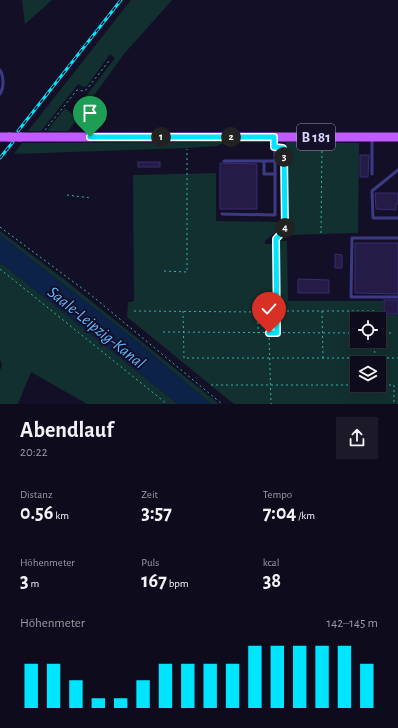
<!DOCTYPE html>
<html lang="de">
<meta charset="utf-8">
<style>
body{margin:0;font-family:"Alegreya Sans",sans-serif;background:#1c1929;color:#f1f3f6;height:100vh;display:flex;flex-direction:column;font-size:15px;white-space:nowrap}
*{box-sizing:border-box;margin:0}
p{font-size:13px;color:#9b9ba3}
.icon{flex:none;width:22px;height:22px;fill:none;stroke:currentColor;stroke-width:2;stroke-linecap:round;stroke-linejoin:round}
.map{position:relative;height:404px;overflow:hidden}
.details{display:flex;flex-direction:column;background:#0e0b1c;flex:1}
.details>*{flex:none}
.controls{position:absolute;left:350px;top:312px;display:grid;gap:8px}
.controls a{display:grid;place-items:center;width:36px;height:36px;border-radius:0px;background:#0e0b1c;box-shadow:0 4px 16px #0002,0 0 0 1px #2e2b3b;font-size:20px}
.pin{position:absolute;display:grid;place-items:center;width:34px;height:34px;color:#fff;margin:-41px -17px;border-radius:50% 50% 50% 0;rotate:-45deg;box-shadow:0 0 4px #0007}
.pin .icon{rotate:45deg}
.km{position:absolute;width:20px;height:20px;margin:-10px;border-radius:50%;background:#222;color:#fff;font-size:11px;line-height:20px;text-align:center}
.round{display:grid;place-items:center;flex:none;width:42px;height:42px;border-radius:0px;background:#1c1929}
.headline{display:flex;align-items:center;justify-content:space-between;height:68px;padding:0 20px}
h1{font-size:22px;font-weight:600;line-height:30px}
.figures{display:grid;grid-template-columns:repeat(3,1fr);gap:6px;height:68px;padding:4px 20px}
.figures div{display:grid;align-content:center}
.figures b{font-size:20px;font-weight:600}
.figures small{font-size:11px;font-weight:400}
.figures p{font-size:11px}
.chart{height:112px;padding:8px 20px}
.chart p{display:flex;justify-content:space-between}
.chart svg{width:100%;height:72px;margin-top:4px;stroke:#00e5ff;stroke-width:6}
.map>svg:first-child{display:block}
</style>
<div class="map">
<svg width="398" height="404" viewBox="0 0 398 404">
<rect width="100%" height="100%" fill="#130f26"/>
<g fill="#12302f" fill-rule="evenodd">
<polygon points="22,0 52,0 25,24"/>
<polygon points="131,0 172,0 124,54 68,131 47,131 65,108 75,116 88,98 86,96 115,58 110,54 87,86 83,87 78,84 41,131 28,131"/>
<polygon points="225,142 217,146 187,148 14,154 22,143"/>
<polygon points="286,142 359,143 358,233 286,235"/>
<path d="M216,173V221L277,222L283,226L265,241V244H276V241H287L288,301H383V315H398V404H234L127,317L128,302L134,301L133,175ZM357,319H379V341H357ZM357,363H379V385H357Z"/>
<polygon points="0,231 65,280 219,404 211,404 139,343 0,235"/>
<polygon points="0,262 178,404 87,404 31,372 18,404 0,404 0,370 2,366 0,358"/>
</g>
<polygon fill="#0c2248" points="0,235 139,343 211,404 178,404 0,262"/>
<g fill="#241b47" stroke="#3b2d73">
<polygon points="360,155 369,155 368,177 360,177"/>
<rect x="138" y="162" width="22" height="5"/>
<polygon points="220,163 257,164 257,209 220,209"/>
<polygon points="375,193 398,193 398,204 396,204 396,210 376,209"/>
<polygon points="355,243 398,243 398,294 355,293"/>
<polygon points="335,254 342,255 342,268 335,268"/>
<polygon points="298,279 329,280 329,293 298,293"/>
<rect x="384" y="300" width="14" height="14"/>
</g>
<g fill="none" stroke-linecap="round" stroke-linejoin="round">
<g stroke="#2fb8b0" stroke-width="1" stroke-dasharray="2 3" stroke-linecap="butt">
<polyline points="45,130 77,90 84,91 87,89 109,61"/>
<polyline points="67,195 91,198"/>
<polyline points="0,227 91,295 222,404"/>
<polyline points="321,233 322,144"/>
<polyline points="276,243 277,332"/>
<polyline points="0,269 167,404"/>
<polyline points="164,271 187,272 187,149"/>
<polyline points="134,311 258,312 258,302 277,302"/>
<polyline points="183,311 184,358 398,358"/>
<polyline points="277,311 374,311 374,319"/>
<polyline points="322,311 323,358"/>
<polyline points="258,312 258,333"/>
<polyline points="163,332 357,333"/>
<polyline points="269,333 271,404"/>
<polyline points="379,333 394,333"/>
<polyline points="374,341 375,357"/>
<polyline points="211,385 357,385"/>
<polyline points="379,385 394,385 394,404"/>
</g>
<g stroke="#3d3a85" stroke-width="3">
<path d="M0,70C4,76 4,88 0,94"/>
<polyline points="274,139 275,147 283,148 284,153 285,229 276,239"/>
<polyline points="372,139 372,174"/>
<polyline points="224,161 275,161"/>
<polyline points="264,161 264,174 275,174"/>
<polyline points="398,170 372,191 373,218 398,218"/>
<polyline points="222,214 275,215 275,147"/>
<polyline points="398,238 352,238 351,297 398,297"/>
</g>
<g stroke="#c25bff" stroke-width="9">
<polyline points="0,137 9,137"/>
<polyline points="20,137 398,137"/>
</g>
<defs>
<g id="rail">
<polyline points="18,131 121,0"/>
<polyline points="0,158 13,142"/>
</g>
</defs>
<use href="#rail" stroke="#00e5ff" stroke-width="3"/>
<use href="#rail" stroke="#130f26" stroke-width="1.5" stroke-dasharray="4.5" stroke-linecap="butt"/>
<polyline stroke="#c25bff" stroke-width="9" points="9,137 20,137"/>
</g>
<g fill="none" stroke-linecap="round" stroke-linejoin="round">
<defs>
<polyline id="route" points="90,137 274,137 274,147 283,148 284,153 285,229 276,239 277,333 269,333"/>
</defs>
<use href="#route" stroke="#fff" stroke-width="8"/>
<use href="#route" stroke="#00e5ff" stroke-width="5"/>
</g>
<g text-anchor="middle" stroke-width="4" stroke-linejoin="round" paint-order="stroke">
<rect fill="#130f26" stroke="#9e99be" stroke-width="1" x="297" y="124" width="38" height="26" rx="3"/>
<g font-size="15" font-weight="bold" fill="#d9d4ff">
<text x="316" y="142">B 181</text>
</g>
<g font-size="17" font-style="italic" fill="#62b6ff" stroke="#130f26">
<text transform="translate(97 327) rotate(39)" y="6">Saale-Leipzig-Kanal</text>
</g>
</g>
</svg>
<div class="controls">
<a><svg class="icon" aria-label="locate" viewBox="0 0 24 24"><circle cx="12" cy="12" r="6"/><path d="M12 2v4M12 18v4M2 12h4M18 12h4"/></svg></a>
<a><svg class="icon" aria-label="layers" viewBox="0 0 24 24"><path d="M12 4l9 5-9 5-9-5zM3 14l9 5 9-5"/></svg></a>
</div>
<div class="pin" style="left:90px;top:137px;background:#1e9e55"><svg class="icon" aria-label="arrive" viewBox="0 0 24 24"><path d="M6 21V4h12l-3 4 3 4H6"/></svg></div>
<div class="pin" style="left:269px;top:333px;background:#d93025"><svg class="icon" aria-label="check" viewBox="0 0 24 24"><path d="M5 12l5 5 9-10"/></svg></div>
<b class="km" style="left:161px;top:137px">1</b>
<b class="km" style="left:231px;top:137px">2</b>
<b class="km" style="left:284px;top:157px">3</b>
<b class="km" style="left:285px;top:228px">4</b>
</div>
<section class="details">
<div class="headline"><div><h1>Abendlauf</h1><p>20:22</p></div><a class="round"><svg class="icon" aria-label="share" viewBox="0 0 24 24"><path d="M12 15V3M7 8l5-5 5 5M5 13v7h14v-7"/></svg></a></div>
<div class="figures">
<div><p>Distanz</p><b>0.56<small> km</small></b></div>
<div><p>Zeit</p><b>3:57</b></div>
<div><p>Tempo</p><b>7:04<small> /km</small></b></div>
</div>
<div class="figures">
<div><p>Höhenmeter</p><b>3<small> m</small></b></div>
<div><p>Puls</p><b>167<small> bpm</small></b></div>
<div><p>kcal</p><b>38</b></div>
</div>
<div class="chart"><p><span>Höhenmeter</span>142–145 m</p>
<svg viewBox="0 0 160 44" preserveAspectRatio="none"><path d="M5 44V17M15 44V17M25 44V27M35 44V38M45 44V38M55 44V27M65 44V17M75 44V17M85 44V17M95 44V17M105 44V6M115 44V6M125 44V6M135 44V6M145 44V6M155 44V17"/></svg>
</div>
</section>
